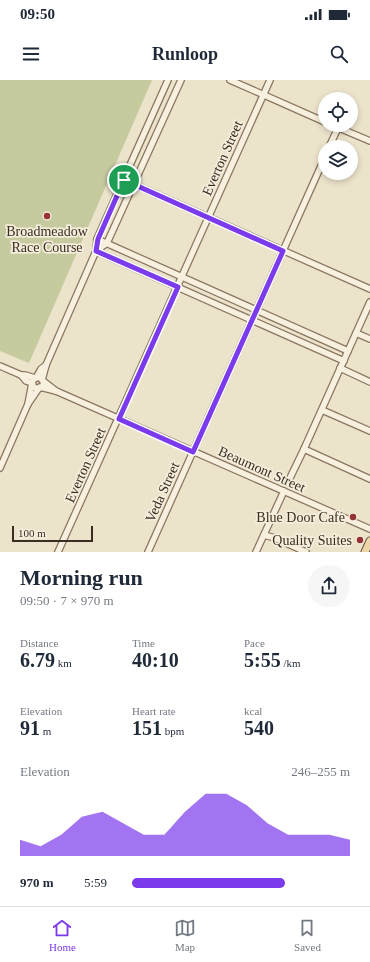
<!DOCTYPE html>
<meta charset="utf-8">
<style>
body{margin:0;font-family:"Times New Roman",serif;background:#f6f6f7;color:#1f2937;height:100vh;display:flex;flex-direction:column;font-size:15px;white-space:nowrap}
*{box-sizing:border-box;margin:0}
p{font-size:13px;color:#747a83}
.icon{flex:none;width:22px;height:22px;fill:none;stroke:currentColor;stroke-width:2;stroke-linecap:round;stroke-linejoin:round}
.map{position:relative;height:472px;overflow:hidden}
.panel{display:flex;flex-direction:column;background:#fff;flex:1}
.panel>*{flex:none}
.fabs{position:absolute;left:318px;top:12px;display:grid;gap:8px}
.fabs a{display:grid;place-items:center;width:40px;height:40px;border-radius:50%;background:#fff;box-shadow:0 2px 6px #0003;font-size:20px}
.scale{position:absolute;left:12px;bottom:10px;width:81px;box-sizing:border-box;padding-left:4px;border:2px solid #3a2e22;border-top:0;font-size:11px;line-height:14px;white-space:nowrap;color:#3a2e22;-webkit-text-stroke:3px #f4eddb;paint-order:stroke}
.pin{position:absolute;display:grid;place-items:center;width:34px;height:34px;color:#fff;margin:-17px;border:2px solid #fff;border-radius:50%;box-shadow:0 1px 4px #0007}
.round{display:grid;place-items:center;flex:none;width:42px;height:42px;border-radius:21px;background:#f6f6f7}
.summary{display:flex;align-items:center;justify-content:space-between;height:68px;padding:0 20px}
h1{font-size:22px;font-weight:800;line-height:30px}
.metrics{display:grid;grid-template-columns:repeat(3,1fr);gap:6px;height:68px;padding:4px 20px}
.metrics div{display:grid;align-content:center}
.metrics b{font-size:20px;font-weight:800}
.metrics small{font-size:11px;font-weight:400}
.metrics p{font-size:11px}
.chart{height:112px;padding:8px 20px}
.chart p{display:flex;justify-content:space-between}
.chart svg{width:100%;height:72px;margin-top:4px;fill:#7c3aed;opacity:.7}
ul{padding:0 20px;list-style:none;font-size:13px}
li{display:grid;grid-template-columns:64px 48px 1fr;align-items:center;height:30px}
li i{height:10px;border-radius:5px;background:#7c3aed}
.status{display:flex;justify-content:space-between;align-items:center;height:28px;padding:0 20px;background:#fff;direction:ltr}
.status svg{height:11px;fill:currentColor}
header{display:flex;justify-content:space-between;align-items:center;height:52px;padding:0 20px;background:#fff;font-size:18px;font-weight:800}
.menu{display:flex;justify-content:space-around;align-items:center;height:56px;border-top:1px solid #e0e1e3;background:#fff;font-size:11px;color:#747a83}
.menu a{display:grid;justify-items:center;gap:2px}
.menu .current{color:#7c3aed}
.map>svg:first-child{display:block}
</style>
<div class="status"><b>09:50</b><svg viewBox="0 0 49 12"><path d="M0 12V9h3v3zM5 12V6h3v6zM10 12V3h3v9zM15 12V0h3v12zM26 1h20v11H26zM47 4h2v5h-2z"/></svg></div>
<header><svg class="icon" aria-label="menu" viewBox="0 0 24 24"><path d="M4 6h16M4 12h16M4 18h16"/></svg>Runloop<svg class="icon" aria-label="search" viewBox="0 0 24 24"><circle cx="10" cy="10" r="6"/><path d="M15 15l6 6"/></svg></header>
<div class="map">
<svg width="370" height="472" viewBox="0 0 370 472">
<rect width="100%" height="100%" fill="#ece3cb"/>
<polygon fill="#c5ca9f" points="0,0 152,0 29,283 0,271"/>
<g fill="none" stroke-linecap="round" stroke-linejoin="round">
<defs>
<g id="minor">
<polyline points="230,0 325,42"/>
<polyline points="332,45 370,61"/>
<polyline points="329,67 338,48"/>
<polyline points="124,100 370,209"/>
<polyline points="97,159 348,271"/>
<polyline points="96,171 344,281"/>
<polyline points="96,171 107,163 181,0"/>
<polyline points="356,253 370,259"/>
<polyline points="0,286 21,295 26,301 32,303"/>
<polyline points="340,288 370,302"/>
<polyline points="21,295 25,295 35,298"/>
<circle cx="38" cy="303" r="5.5"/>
<polyline points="36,298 41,289 46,285"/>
<polyline points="42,300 46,285 96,171 97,159 168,0"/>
<polyline points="43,301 56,311"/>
<polyline points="40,307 56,311 370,449"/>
<polyline points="28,324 32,303"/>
<polyline points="322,330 370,351"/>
<polyline points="304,369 370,399"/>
<polyline points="0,388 28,324 39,308"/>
<polyline points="290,398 304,369 370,222"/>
<polyline points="264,455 275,458 306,472"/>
<polyline points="58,472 270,0"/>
<polyline points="148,472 325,77"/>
<polyline points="256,472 284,411"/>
</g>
<polyline id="major" points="365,472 370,461"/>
</defs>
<use href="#minor" stroke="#897660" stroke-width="8"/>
<use href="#major" stroke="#574434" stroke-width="9"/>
<use href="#minor" stroke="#f7f0de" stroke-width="5.5"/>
<use href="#major" stroke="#ecd6a7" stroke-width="7"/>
</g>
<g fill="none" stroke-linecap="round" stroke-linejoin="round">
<defs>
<polygon id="route" points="124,100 283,171 193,372 119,339 178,207 96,171 98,159"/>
</defs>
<use href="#route" stroke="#fff" stroke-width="8"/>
<use href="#route" stroke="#7c3aed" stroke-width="5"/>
</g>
<g fill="#943435" stroke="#f4eddb" stroke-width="1.5">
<circle cx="47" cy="136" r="4"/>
<circle cx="353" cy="437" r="4"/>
<circle cx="360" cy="460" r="4"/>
</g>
<g text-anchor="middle" stroke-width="3.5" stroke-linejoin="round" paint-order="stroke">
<g font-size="14" fill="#3a2e22" stroke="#f4eddb">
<text transform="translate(222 78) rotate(-66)" y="5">Everton Street</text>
<text transform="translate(85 385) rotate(-66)" y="5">Everton Street</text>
<text transform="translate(262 389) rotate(24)" y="5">Beaumont Street</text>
<text transform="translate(162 412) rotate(-66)" y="5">Veda Street</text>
</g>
<g font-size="14" fill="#3a2e22" stroke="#f4eddb" text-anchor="end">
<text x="47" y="156" text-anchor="middle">Broadmeadow<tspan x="47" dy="16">Race Course</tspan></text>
<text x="345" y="442">Blue Door Cafe</text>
<text x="352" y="465">Quality Suites</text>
</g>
</g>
</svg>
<div class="fabs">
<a><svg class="icon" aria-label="locate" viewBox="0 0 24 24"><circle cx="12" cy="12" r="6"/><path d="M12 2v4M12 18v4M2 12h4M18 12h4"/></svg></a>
<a><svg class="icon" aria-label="layers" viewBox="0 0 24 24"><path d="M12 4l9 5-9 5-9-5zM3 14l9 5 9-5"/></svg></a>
</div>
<div class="scale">100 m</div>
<div class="pin" style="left:124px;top:100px;background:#1e9e55"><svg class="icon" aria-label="arrive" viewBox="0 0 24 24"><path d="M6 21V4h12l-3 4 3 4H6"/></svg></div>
</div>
<section class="panel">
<div class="summary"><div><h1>Morning run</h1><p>09:50 · 7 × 970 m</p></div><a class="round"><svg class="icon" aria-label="share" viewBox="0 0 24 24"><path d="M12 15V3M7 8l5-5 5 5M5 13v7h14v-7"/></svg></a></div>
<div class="metrics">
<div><p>Distance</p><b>6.79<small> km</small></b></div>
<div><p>Time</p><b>40:10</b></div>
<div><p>Pace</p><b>5:55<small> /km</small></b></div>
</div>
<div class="metrics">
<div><p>Elevation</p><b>91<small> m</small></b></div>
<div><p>Heart rate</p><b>151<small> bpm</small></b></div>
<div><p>kcal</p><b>540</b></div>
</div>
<div class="chart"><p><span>Elevation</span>246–255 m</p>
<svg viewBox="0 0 160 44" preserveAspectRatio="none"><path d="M0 44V34L10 38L20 31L30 20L40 17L50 24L60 31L70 31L80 17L90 6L100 6L110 13L120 24L130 31L140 31L150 31L160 34V44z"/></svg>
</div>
<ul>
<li><b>970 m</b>5:59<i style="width:70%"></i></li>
</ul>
</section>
<nav class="menu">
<a class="current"><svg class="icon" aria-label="home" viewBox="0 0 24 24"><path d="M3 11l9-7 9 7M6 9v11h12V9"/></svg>Home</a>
<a><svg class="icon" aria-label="map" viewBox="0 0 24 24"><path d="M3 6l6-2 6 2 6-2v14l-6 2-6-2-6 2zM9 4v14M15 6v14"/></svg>Map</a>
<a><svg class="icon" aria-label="saved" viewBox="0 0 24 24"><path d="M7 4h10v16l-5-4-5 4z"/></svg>Saved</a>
</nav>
